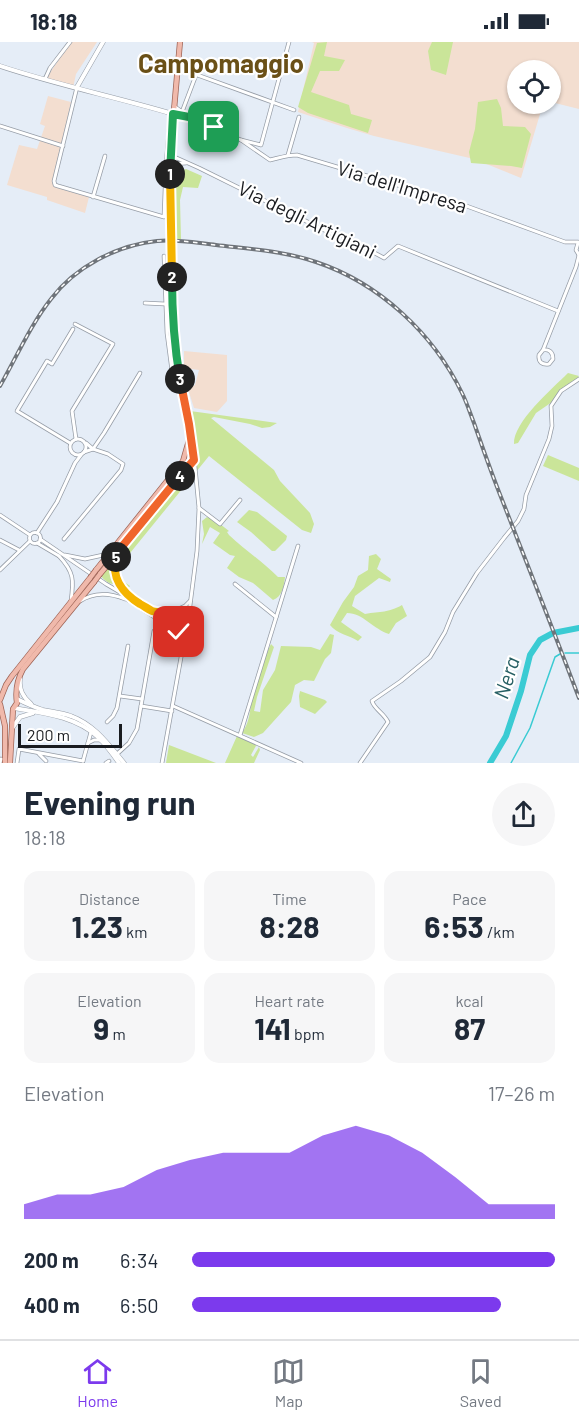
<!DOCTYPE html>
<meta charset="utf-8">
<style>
body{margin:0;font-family:Barlow,sans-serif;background:#f6f6f7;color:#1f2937;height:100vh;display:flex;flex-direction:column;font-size:22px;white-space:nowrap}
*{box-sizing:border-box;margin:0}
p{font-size:20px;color:#747a83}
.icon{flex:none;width:33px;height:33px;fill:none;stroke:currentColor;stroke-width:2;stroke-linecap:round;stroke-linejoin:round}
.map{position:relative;height:721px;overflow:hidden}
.sheet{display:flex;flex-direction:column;background:#fff;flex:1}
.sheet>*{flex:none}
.tools{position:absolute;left:507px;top:18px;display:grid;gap:12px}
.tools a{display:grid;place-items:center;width:54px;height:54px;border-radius:50%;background:#fff;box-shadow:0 2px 4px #0004;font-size:30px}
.scale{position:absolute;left:18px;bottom:15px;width:104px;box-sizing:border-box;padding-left:6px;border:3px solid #191b1f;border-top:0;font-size:16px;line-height:21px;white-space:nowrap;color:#191b1f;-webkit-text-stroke:4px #fff;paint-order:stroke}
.pin{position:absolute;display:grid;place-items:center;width:51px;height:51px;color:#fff;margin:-26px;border-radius:12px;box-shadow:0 3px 9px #0006}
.km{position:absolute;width:30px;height:30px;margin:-15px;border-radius:50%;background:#222;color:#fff;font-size:16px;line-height:30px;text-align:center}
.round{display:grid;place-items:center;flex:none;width:63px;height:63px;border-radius:32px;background:#f6f6f7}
.summary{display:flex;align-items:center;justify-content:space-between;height:102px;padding:0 24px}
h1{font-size:33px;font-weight:700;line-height:45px}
.figures{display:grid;grid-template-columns:repeat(3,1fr);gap:9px;height:102px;padding:6px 24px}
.figures div{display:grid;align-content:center;border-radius:15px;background:#f6f6f7;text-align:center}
.figures b{font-size:30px;font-weight:700}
.figures small{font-size:16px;font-weight:400}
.figures p{font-size:16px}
.chart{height:168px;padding:12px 24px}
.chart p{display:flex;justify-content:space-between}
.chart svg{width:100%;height:108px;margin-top:6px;fill:#7c3aed;opacity:.7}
ul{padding:0 24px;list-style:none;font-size:20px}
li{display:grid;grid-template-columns:96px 72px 1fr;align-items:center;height:45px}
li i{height:15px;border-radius:8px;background:#7c3aed}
.status{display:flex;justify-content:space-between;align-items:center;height:42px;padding:0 30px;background:#fff;direction:ltr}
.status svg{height:16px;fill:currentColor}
.menu{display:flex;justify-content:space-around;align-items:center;height:84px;border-top:2px solid #e0e1e3;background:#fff;font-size:16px;color:#747a83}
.menu a{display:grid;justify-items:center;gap:3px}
.menu .selected{color:#7c3aed}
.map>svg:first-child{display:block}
</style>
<div class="status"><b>18:18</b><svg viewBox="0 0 49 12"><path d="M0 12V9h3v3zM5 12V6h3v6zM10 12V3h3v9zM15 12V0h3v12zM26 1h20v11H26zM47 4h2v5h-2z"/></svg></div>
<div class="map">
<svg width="579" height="721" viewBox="0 0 579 721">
<rect width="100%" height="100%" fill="#e5edf7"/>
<g fill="#f3ded0">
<polygon points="71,0 97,0 76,32 73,46 44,39"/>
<polygon points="312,0 579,0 579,67 551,60 550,28 518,28 518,62 543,62 521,136 474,117 374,94 347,86 298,70 314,1"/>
<polygon points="48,54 71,60 53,144 89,155 85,171 47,158 47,155 7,143 19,103 37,107 45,84 40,82"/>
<polygon points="184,309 227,313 227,359 217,370 194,366 188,347 195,343 199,328 184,326"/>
</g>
<g fill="#cae599">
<polygon points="327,0 324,14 345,18 339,29 320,29 311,50 349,63 351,72 372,78 368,91 308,71 298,65 317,1"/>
<polygon points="432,0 453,0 446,33 431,28 428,9"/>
<polygon points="497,57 501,66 503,84 525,85 531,92 522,126 511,124 471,121 469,110 475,87 478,60"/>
<polygon points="186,127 202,134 198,146 183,145 180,158 181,197 175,198 173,153 175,131"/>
<path d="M568,331L579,334L575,339L557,352L552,360L536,371L518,401L514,402C513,380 552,347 568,331Z"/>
<path d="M190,369L277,381L270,385L262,386L250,382L214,375L211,376L274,428L280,439L310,471L314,482L311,491L302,488L209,414L113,532L130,544L125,551L117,542C110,543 105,539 101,534L197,417L196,406L191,383L193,379Z"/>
<polygon points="548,413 579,426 579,439 543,424"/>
<polygon points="249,468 257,470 287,494 286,498 275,509 272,509 251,490 237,480"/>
<path d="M207,475L220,482L229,489L227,490L229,493C245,508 263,520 278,535H285C284,544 282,555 273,558L253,541L239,535L227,526L235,514L230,513L213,501L220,491L210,485L202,502L204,492L202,479Z"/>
<path d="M376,512L381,517L377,527L391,537L390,540L379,536L355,554L352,564L365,572C381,569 388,571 402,563L407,574L396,581L389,592C373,587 363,571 347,571L341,580L362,595L358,599C349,593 337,592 330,583L343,560L354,545L358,534L368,528L369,514Z"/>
<path d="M330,592L334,593L331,611L325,617L314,639L304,638L295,643L291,660L263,691L254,695L242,691C250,679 249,672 252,658C257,640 262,619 271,602L274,605L257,655L254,669L260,670L263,648L275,628L281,604L311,605L320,608Z"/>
<polygon points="300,649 325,658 327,660 315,672 300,665 299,654"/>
<polygon points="237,694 257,702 251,713 253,715 259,705 260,708 254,721 225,721"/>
<polygon points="169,703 216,721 166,721"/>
</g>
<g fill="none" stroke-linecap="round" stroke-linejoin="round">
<g stroke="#3acbd3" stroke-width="1.5">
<polyline points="565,611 579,611"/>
<polyline points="511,721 530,686 555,615 560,612"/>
</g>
<polyline stroke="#3acbd3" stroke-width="6" points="490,721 506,694 521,649 530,613 540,598 553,591 579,586"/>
<defs>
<g id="minor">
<polyline points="178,26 294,68"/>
<polyline points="45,37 50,26 70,0"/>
<polyline points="77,45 54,139 55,143 58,144 164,175 166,123 169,88 171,86"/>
<polyline points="174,64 189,75 241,98 261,103 289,0"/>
<polyline points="182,70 196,33"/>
<polyline points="0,84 63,104"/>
<path d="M241,98L270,118C279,116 287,113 297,113L461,162L565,200H578"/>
<polyline points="170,113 199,126 332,192 341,193 384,216 398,204 558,269"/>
<polyline points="288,113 299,75"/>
<polyline points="170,122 186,121"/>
<polyline points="93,155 105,114"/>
<polyline points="578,201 576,208 579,213"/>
<polyline points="164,214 167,291 172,329 178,329"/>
<polyline points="145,261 165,262"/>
<polyline points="75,282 113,302 72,369 76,397"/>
<path d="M543,308C549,307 553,310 553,317L549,322C542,323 538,320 539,313L543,308L576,225L579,213"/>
<circle cx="78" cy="405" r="8"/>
<polyline points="70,401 17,369 47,319 52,322 73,287"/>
<polyline points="84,410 93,407 104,391 140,331"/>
<polyline points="199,466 220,482 240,458"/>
<polyline points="0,473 30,493"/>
<circle cx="35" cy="496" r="5.5"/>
<polyline points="37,491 57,460 75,421 81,413"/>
<polyline points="40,497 106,542 152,569 171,570"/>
<polyline points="64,497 121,428 123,422 108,412 93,407 86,401"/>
<polyline points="0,498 19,508"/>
<polyline points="37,501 59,514"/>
<polyline points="65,513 85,517 108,512"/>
<path d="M117,513C112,529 116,540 127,553"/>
<path d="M59,514C74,530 74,538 71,559"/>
<polyline points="0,528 30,499"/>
<polyline points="235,542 276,575"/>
<polyline points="125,556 170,585"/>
<path d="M80,559C95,550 109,551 125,557"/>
<circle cx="178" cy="578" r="10"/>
<polyline points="176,568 185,564 190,559"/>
<polyline points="188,579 197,509 199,466 195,425"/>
<polyline points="120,654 142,657"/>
<polyline points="141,664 172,669"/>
<polyline points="173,664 301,721"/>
<polyline points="107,680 113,674 117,666 128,604"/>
<polyline points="240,693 298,504"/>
<polyline points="88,701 94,698 100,698"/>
<polyline points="39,712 46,719"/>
<polyline points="117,712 129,701 137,687 154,589 171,586"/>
<polyline points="83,719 91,690"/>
<polyline points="0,721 1,717"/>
<polyline points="17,721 19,707 83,719"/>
<polyline points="106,721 109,719"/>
<polyline points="162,721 187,582"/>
<path d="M360,721L388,680C384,671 374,667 372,659L401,639L430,615L445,590L453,570L477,531L504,496L518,479L524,467L526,453L549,397L552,384L551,364L561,349L579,337"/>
</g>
<g id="tertiary">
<path d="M0,24C57,43 116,55 173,72"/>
<polyline points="77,45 103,0"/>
</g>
<g id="secondary">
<path d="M20,637C19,648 23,655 31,662"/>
<path d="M17,657C25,661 34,665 43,668C53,670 62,671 71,674C95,683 108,702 124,721"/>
<path d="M14,666C43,671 75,674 98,695C106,703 113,712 119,721"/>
<polyline points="13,685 20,675 33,671"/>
</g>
<g id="primary">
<polyline points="171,192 170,113 180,0"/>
<polyline points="96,528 183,419 189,398"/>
<path d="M100,532L194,418C192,382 181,347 175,312C170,277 172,240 172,204"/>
<polyline points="0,658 6,643 12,634 90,536"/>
<polyline points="0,662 5,684 5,721"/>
<path d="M10,721L13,667L17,661C15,648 17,638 23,627L94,540"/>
</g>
</defs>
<use href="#minor" stroke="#969da7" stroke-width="4.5"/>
<use href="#tertiary" stroke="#969da7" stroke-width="5"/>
<use href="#secondary" stroke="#969da7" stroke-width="5"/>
<use href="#primary" stroke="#9e6456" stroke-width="6"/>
<use href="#minor" stroke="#fff" stroke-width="3"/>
<use href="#tertiary" stroke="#fff" stroke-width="4"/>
<use href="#secondary" stroke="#fff" stroke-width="4"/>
<use href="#primary" stroke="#f0b9ab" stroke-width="4.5"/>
<defs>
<path id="rail" d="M0,344C16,316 31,282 51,257C75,225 117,203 157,199C177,197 197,201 216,203C250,207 284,209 316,220C379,241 433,291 462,351C467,361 470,371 474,381C482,404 490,427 499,450C526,519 553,587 579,656"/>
</defs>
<use href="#rail" stroke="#6f747a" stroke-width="4"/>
<use href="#rail" stroke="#fff" stroke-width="1.5" stroke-dasharray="4.5" stroke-linecap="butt"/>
<defs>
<g id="primary-bridge">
<polyline points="171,192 172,204"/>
<polyline points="90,536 96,528"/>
<polyline points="94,540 100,532"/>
</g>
</defs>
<use href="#primary-bridge" stroke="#9e6456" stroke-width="6" stroke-linecap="butt"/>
<use href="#primary-bridge" stroke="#f0b9ab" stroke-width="4.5"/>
</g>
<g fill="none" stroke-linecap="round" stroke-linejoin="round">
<defs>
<polyline id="split-1" points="170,132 173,72 189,75 214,85"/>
<polyline id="split-2" points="170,132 172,235"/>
<path id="split-3" d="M172,235C172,269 174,303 180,337"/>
<polyline id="split-4" points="180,337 189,382 194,418 180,434"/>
<polyline id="split-5" points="116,515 120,507 180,434"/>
<path id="split-6" d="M116,515C111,535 122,551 140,562C144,564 148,567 152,569C158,571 165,570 171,570C164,580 171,585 179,590"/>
</defs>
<use href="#split-1" stroke="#fff" stroke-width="12"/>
<use href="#split-2" stroke="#fff" stroke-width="12"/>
<use href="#split-3" stroke="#fff" stroke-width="12"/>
<use href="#split-4" stroke="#fff" stroke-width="12"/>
<use href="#split-5" stroke="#fff" stroke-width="12"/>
<use href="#split-6" stroke="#fff" stroke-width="12"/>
<use href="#split-1" stroke="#22a559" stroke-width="8"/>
<use href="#split-2" stroke="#f5b400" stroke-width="8"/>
<use href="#split-3" stroke="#22a559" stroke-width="8"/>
<use href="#split-4" stroke="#f0652b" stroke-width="8"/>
<use href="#split-5" stroke="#f0652b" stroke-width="8"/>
<use href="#split-6" stroke="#f5b400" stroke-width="8"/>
</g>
<g text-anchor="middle" stroke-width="4.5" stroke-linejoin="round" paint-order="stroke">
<g font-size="20" fill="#191b1f" stroke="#fff">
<text transform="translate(402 145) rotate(17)" y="7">Via dell'Impresa</text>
<text transform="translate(307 178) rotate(26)" y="7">Via degli Artigiani</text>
</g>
<g font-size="21" font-style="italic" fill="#265f63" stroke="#fff">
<text transform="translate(507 636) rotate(-73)" y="7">Nera</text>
</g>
<g font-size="26" font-weight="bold" fill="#6a5017" stroke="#fff">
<text x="221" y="31">Campomaggio</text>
</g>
</g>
</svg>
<div class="tools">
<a><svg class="icon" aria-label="locate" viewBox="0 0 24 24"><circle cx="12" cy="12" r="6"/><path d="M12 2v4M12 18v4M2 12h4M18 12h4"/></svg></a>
</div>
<div class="scale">200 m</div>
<div class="pin" style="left:214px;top:85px;background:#1e9e55"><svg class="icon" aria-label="arrive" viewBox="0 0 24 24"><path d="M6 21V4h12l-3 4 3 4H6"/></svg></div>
<div class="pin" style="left:179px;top:590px;background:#d93025"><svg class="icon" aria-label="check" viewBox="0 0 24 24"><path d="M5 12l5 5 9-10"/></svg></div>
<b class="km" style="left:170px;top:132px">1</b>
<b class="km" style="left:172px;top:235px">2</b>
<b class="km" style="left:180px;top:337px">3</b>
<b class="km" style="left:180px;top:434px">4</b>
<b class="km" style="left:116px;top:515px">5</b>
</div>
<section class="sheet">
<div class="summary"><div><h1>Evening run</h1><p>18:18</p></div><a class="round"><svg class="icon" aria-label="share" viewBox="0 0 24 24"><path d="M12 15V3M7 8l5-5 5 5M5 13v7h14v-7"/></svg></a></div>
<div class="figures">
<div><p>Distance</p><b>1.23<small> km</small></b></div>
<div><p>Time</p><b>8:28</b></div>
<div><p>Pace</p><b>6:53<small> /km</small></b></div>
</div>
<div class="figures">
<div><p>Elevation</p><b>9<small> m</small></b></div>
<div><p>Heart rate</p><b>141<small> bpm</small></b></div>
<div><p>kcal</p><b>87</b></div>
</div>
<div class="chart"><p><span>Elevation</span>17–26 m</p>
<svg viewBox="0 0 160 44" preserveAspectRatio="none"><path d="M0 44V38L10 34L20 34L30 31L40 24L50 20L60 17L70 17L80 17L90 10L100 6L110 10L120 17L130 27L140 38L150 38L160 38V44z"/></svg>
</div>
<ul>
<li><b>200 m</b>6:34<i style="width:100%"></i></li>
<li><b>400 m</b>6:50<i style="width:85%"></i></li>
</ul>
</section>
<nav class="menu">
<a class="selected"><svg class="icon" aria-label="home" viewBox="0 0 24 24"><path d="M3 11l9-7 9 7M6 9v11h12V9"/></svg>Home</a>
<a><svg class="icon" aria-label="map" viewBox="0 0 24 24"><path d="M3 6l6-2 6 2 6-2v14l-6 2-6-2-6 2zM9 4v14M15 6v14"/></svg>Map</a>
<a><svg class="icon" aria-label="saved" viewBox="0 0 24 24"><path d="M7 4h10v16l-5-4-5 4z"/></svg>Saved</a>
</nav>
